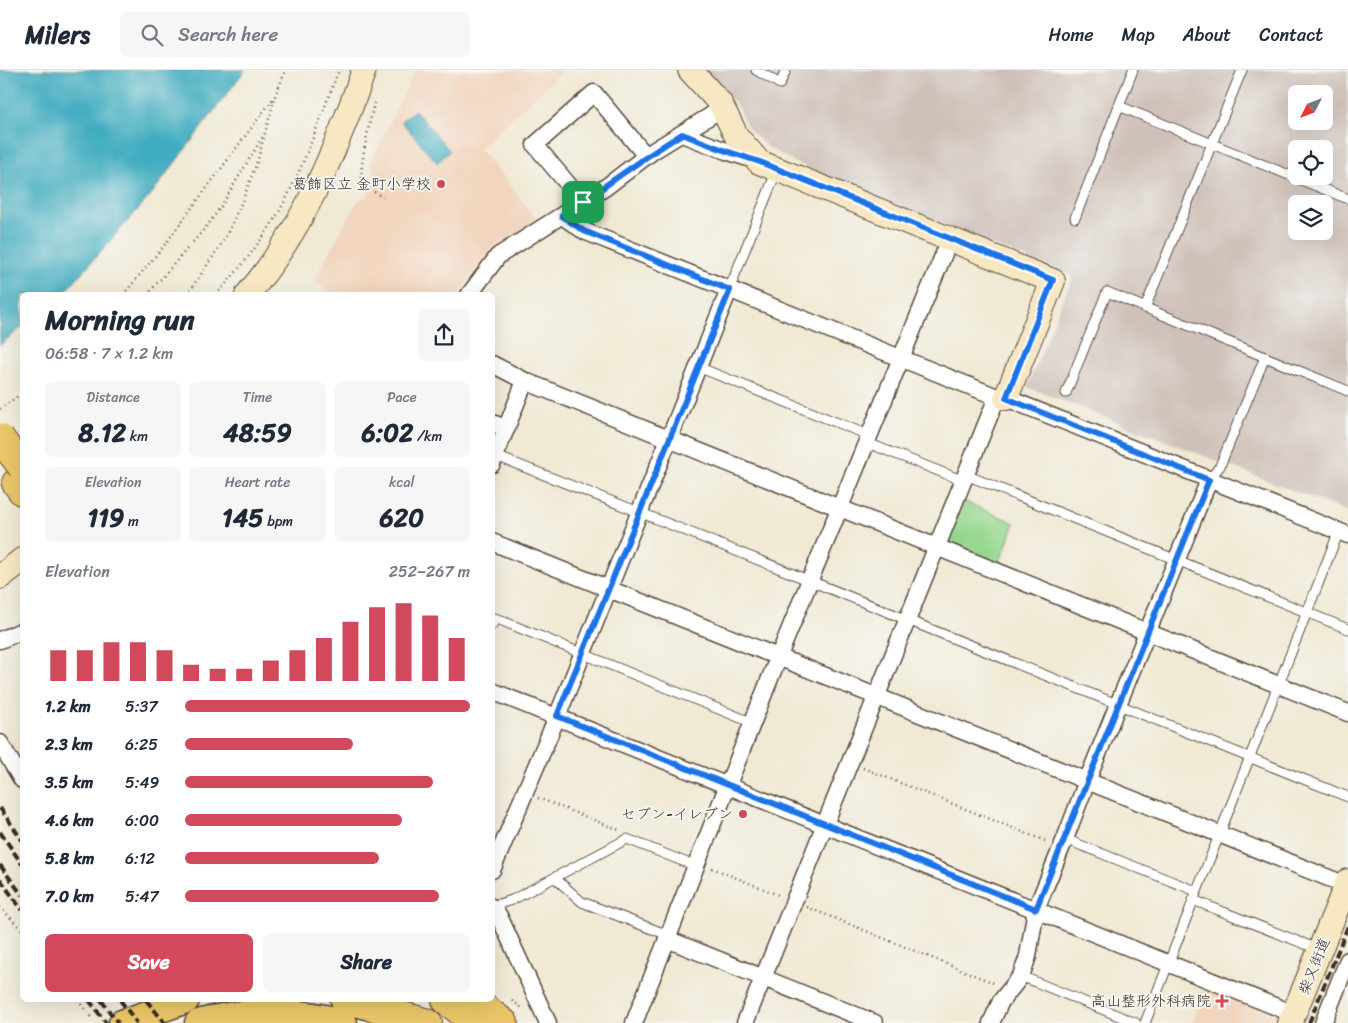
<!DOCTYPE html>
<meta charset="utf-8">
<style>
body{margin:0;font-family:Sriracha,"Klee One",sans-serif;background:#f6f6f7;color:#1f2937;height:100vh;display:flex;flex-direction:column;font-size:19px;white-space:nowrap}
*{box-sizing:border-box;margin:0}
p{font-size:16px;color:#747a83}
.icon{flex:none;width:28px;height:28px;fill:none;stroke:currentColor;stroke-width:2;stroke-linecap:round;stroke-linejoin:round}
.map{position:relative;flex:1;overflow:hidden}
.details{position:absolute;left:20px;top:222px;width:475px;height:710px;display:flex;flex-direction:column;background:#fff;border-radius:8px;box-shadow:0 5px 20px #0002}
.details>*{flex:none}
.needle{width:32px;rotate:228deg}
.controls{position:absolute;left:1288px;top:15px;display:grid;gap:10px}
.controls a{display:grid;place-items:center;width:45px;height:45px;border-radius:8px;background:#fff;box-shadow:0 5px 20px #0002;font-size:25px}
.pin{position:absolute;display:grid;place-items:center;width:42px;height:42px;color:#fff;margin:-21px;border-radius:10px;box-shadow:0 2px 8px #0006}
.round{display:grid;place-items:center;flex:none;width:52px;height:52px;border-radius:8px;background:#f6f6f7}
.overview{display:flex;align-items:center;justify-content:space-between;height:85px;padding:0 25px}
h1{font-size:28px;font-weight:700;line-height:38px}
.metrics{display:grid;grid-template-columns:repeat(3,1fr);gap:8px;height:85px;padding:5px 25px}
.metrics div{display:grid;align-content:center;border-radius:8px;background:#f6f6f7;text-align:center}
.metrics b{font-size:25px;font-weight:700}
.metrics small{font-size:14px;font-weight:400}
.metrics p{font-size:14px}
.chart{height:140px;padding:10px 25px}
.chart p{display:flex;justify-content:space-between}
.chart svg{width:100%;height:90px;margin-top:5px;stroke:#d1495b;stroke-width:6}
.button{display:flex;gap:10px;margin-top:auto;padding:10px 25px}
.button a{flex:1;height:58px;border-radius:8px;background:#d1495b;color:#fff;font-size:20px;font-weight:700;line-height:58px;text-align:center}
.button a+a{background:#f6f6f7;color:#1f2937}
ul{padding:0 25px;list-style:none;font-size:16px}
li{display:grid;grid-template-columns:80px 60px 1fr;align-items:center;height:38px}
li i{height:12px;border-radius:6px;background:#d1495b}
header{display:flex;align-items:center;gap:30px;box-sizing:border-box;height:70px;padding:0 25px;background:#fff;border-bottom:1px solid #e0e1e3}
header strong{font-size:24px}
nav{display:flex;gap:28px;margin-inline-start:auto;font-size:18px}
.search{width:350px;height:45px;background:#f6f6f7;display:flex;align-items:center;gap:12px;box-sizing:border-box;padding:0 18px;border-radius:8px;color:#747a83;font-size:19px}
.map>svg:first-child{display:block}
</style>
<header>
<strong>Milers</strong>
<div class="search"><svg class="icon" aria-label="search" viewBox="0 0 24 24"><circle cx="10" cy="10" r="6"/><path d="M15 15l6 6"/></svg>Search here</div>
<nav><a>Home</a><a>Map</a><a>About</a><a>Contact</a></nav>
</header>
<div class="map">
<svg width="1348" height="953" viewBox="0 0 1348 953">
<rect width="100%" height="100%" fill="#f6f6f2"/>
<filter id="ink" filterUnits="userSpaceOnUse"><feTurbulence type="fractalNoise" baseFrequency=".02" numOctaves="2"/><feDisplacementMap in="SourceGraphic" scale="10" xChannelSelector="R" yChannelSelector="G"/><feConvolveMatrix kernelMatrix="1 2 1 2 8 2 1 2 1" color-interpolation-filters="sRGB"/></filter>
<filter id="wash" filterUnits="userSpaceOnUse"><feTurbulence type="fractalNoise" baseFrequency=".0096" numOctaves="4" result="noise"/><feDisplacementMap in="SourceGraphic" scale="20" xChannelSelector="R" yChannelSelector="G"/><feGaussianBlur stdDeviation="1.12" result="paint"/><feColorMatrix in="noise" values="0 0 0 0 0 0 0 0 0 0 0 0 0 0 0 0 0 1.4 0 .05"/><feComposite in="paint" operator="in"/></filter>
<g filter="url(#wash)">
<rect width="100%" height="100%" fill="#f0e9d4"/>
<g fill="#f2d5be">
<polygon points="415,0 559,0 561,3 479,78 538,150 492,178 458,225 332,225 313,211 359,129 367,127 377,109 371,92"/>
<polygon points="1207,916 1279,946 1276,953 1192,953"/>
</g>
<path fill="#cfc1ba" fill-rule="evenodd" d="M704,0H1348V442L1027,317L1073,206L997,177L794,92L766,76L748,58L734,31ZM1296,24H1324V51H1296ZM1296,79H1324V106H1296ZM1296,134H1324V161H1296Z"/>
<polygon fill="#94d68d" stroke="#688056" points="958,429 1015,453 999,495 942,472"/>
<g fill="#41acc0" stroke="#3e6b6f">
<polygon points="0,0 245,0 150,126 62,225 22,225 22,257 0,275"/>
<polygon points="415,40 450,81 437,93 401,51"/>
</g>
</g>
<g filter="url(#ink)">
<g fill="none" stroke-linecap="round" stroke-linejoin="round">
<defs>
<g id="lane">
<polyline points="756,0 780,14 786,0"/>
<polyline points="1119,36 1348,129"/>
<polyline points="1075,148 1133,0"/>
<polyline points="729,220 777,100"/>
<polyline points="1145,238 1242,0"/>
<polyline points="698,297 868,365"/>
<polyline points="1066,323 1107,222 1348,321"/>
<polyline points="865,372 964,411"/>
<polyline points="496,386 639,442 1348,727"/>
<polyline points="966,405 1348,559"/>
<polyline points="1209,410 1220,396 1265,287"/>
<polyline points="492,555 495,548 753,653"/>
<polyline points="1065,769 1196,821"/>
<polyline points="555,808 582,832 668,865"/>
<polyline points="1193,830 1320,880"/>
<polyline points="492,836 512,830 627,769 695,796"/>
<polyline points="1021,906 1136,953"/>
<polyline points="1145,953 1339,461"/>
</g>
<g id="street">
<polyline points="682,64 726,81 757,91"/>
<polyline points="583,132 535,75 594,23 646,86"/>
<polyline points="562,146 584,161 997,327 1006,328 1348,465"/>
<polyline points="469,225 498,186 606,117 653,81 723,38"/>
<polyline points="492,294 525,311 1348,643"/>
<polyline points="492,353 507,358"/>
<polyline points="492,394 525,311"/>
<polyline points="492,472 1346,815"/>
<polyline points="0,570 22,561"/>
<polyline points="492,621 1294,944"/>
<polyline points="0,673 22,710"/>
<polyline points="492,800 557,647 729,220"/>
<polyline points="492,837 499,846 548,953"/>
<polyline points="667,869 875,953"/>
<polyline points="634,953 778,588 950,169"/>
<polyline points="745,953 997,327"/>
<polyline points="991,953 1001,931 1021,906 1028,886 1036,839 1065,769 1087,711 1209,410"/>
<polyline points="1323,953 1348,890"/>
</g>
<g id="secondary">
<polyline points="690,0 720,33 737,67 759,92 1053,211 1006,328"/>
<path d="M247,225C303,160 336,80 364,0"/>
<polyline points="0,507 22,490"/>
<polyline points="1290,953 1348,811"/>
</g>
<g id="primary">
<polyline points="344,930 374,938"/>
<polyline points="122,953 186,930"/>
<path d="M198,953C241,939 301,939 344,953"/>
</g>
<g id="highway">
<polyline points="16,413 22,421"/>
<polyline points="446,930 475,953"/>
<polyline points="474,930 504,953"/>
<polyline points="374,938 428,953"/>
</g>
</defs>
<use href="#lane" stroke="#564739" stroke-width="11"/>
<use href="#street" stroke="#564739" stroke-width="19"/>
<use href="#secondary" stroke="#564739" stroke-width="26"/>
<use href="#primary" stroke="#564739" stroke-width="29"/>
<use href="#highway" stroke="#564739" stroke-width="30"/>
<g stroke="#564739" stroke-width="2.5" stroke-dasharray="1 4" stroke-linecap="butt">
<path d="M374,33C371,48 359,97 362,109C365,118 376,123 383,127"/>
<polyline points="123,225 163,177 275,26 286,0"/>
<polyline points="147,225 206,157 220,138 263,66"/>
<polyline points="187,225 224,170 242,132 257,92 275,27"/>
<path d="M216,225C235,204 253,182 269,158C300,111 318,52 339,0"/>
<polyline points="0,339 22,323"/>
<polyline points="863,698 1048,772"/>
<polyline points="538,728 619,760"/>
<polyline points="712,798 781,826"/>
<polyline points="0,837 22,860"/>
<polyline points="807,837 996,914"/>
<polyline points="78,930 92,949"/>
<polyline points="512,931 524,939"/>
</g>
<use href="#lane" stroke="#fff" stroke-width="9"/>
<use href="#street" stroke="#fff" stroke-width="16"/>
<use href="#secondary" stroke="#f7e8c3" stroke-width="24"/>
<use href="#primary" stroke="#eac669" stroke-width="26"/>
<use href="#highway" stroke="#eac669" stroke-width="28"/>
<g stroke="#3b2a1e" stroke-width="4" stroke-dasharray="8 4" stroke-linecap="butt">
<polyline points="0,738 22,770"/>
<polyline points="0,762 22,794"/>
<polyline points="0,795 22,825"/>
<polyline points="0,809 22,840"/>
<polyline points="89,930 106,953"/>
<polyline points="101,930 118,953"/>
<polyline points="120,930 137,953"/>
<polyline points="146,930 165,953"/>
<polyline points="1309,953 1348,856"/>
</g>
<defs>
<polyline id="highway-bridge" points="0,368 22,397"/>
</defs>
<use href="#highway-bridge" stroke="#564739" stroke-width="30" stroke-linecap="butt"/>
<use href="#highway-bridge" stroke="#eac669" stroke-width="28"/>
</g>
</g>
<g fill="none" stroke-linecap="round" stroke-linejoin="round" filter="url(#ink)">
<defs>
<path id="route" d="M682,64L726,81L760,92L1053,210L1006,328L1209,410C1151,553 1094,696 1036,839L557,646L730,220L584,161L562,146C602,119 641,89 682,64Z"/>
</defs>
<use href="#route" stroke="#fff" stroke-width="10"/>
<use href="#route" stroke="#1a73e8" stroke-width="6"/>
</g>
<g fill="#d1495b" stroke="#f6f6f2" stroke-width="2">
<circle cx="441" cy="114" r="5"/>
<circle cx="743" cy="744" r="5"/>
<path d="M1219.5 923.5h5v5h5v5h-5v5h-5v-5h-5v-5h5z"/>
</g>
<g text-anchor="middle" stroke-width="4" stroke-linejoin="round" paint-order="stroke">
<g font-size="15" fill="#3b2a1e" stroke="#f6f6f2" text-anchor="end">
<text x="431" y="119">葛飾区立 金町小学校</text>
<text x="733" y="749">セブン-イレブン</text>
<text x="1211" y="936">高山整形外科病院</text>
</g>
<g font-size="15" fill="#3b2a1e" stroke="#f6f6f2">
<text transform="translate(1314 896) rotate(-68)" y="5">柴又街道</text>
</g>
</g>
</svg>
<div class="controls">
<a><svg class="needle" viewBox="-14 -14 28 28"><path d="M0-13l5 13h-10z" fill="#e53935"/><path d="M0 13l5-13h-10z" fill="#747a83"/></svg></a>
<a><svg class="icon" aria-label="locate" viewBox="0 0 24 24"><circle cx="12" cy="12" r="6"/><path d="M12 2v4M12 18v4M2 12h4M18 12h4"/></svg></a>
<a><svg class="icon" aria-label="layers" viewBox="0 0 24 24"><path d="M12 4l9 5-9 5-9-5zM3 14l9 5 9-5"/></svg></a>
</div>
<div class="pin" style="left:583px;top:132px;background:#1e9e55"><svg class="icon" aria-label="arrive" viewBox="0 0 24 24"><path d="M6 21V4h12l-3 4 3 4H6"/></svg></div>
<section class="details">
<div class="overview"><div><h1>Morning run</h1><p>06:58 · 7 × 1.2 km</p></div><a class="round"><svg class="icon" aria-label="share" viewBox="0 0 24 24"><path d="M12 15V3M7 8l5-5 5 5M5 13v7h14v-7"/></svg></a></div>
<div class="metrics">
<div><p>Distance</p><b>8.12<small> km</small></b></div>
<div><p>Time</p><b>48:59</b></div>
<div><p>Pace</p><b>6:02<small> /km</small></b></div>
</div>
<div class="metrics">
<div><p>Elevation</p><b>119<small> m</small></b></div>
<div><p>Heart rate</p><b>145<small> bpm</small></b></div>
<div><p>kcal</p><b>620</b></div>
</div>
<div class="chart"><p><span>Elevation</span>252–267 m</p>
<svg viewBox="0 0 160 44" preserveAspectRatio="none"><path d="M5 44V29M15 44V29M25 44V25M35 44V25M45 44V29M55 44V36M65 44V38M75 44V38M85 44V34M95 44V29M105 44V23M115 44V15M125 44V8M135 44V6M145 44V12M155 44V23"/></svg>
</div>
<ul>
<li><b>1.2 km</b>5:37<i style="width:100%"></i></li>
<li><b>2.3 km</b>6:25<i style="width:59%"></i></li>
<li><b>3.5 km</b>5:49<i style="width:87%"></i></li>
<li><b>4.6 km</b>6:00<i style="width:76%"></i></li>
<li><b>5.8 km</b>6:12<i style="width:68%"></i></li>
<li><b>7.0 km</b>5:47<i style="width:89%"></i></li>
</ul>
<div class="button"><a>Save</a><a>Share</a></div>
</section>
</div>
